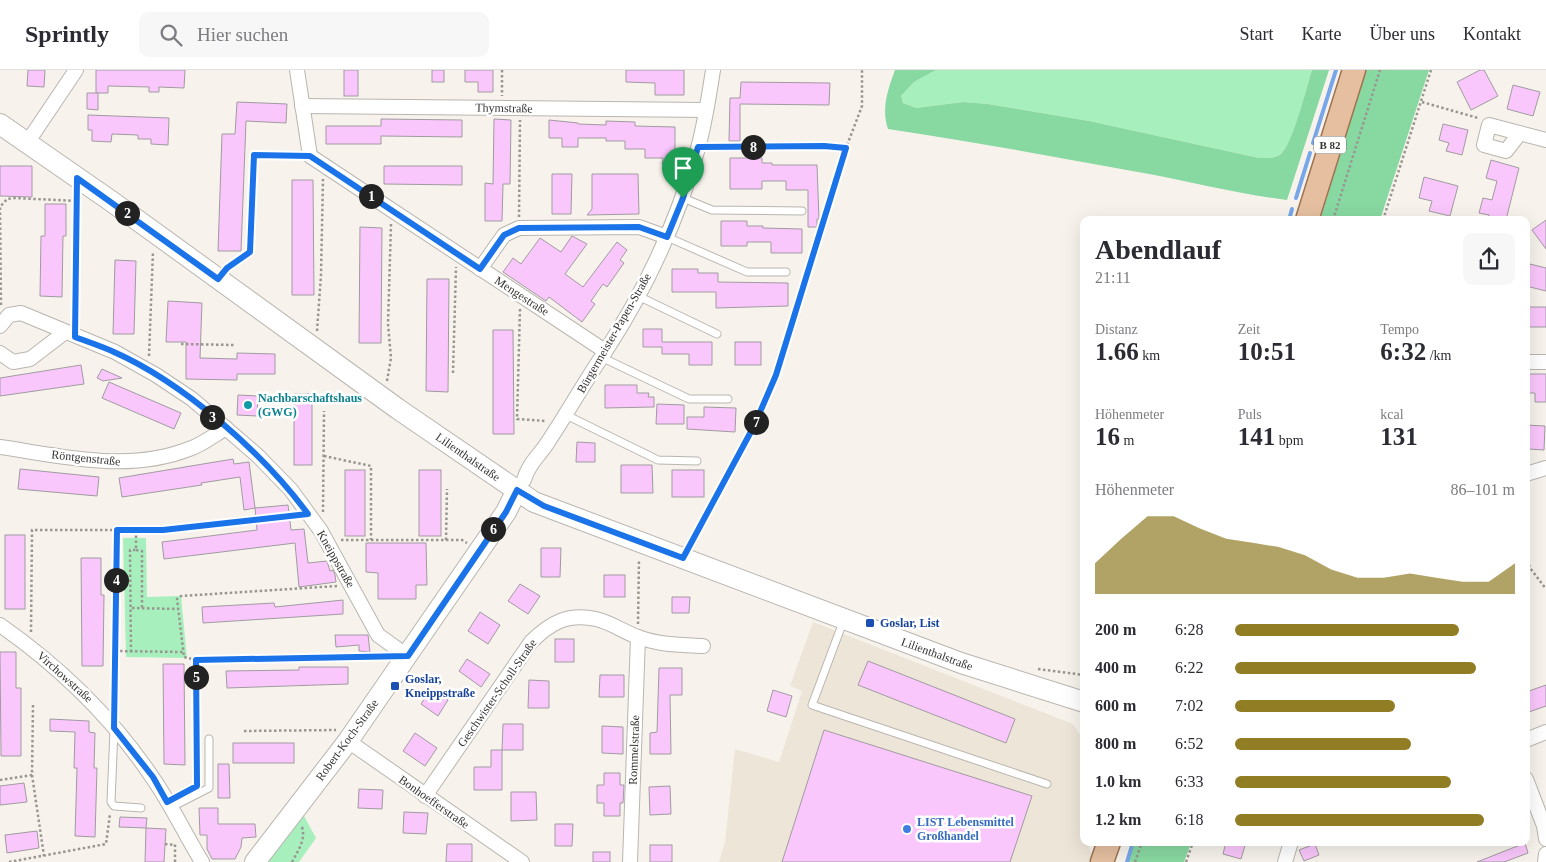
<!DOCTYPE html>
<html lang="de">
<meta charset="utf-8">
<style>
body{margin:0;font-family:Georgia,serif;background:#f7f7f7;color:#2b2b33;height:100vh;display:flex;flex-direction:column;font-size:19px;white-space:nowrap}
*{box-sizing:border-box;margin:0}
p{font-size:16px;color:#7c7c81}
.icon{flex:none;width:28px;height:28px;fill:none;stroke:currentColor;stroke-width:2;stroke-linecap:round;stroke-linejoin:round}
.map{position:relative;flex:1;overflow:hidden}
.drawer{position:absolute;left:1080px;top:146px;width:450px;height:630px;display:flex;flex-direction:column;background:#fff;border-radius:10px;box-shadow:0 5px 20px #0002}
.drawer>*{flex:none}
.pin{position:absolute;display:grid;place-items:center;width:42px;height:42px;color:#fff;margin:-51px -21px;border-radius:50% 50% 50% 0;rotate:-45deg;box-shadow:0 0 5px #0007}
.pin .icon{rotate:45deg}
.km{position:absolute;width:25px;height:25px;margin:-12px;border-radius:50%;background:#222;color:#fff;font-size:14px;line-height:25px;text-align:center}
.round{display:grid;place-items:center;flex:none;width:52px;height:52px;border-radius:10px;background:#f7f7f7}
.overview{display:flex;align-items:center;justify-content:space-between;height:85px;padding:0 15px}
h1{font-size:28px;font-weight:800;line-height:38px}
.stats{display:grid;grid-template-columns:repeat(3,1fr);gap:8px;height:85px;padding:5px 15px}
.stats div{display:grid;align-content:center}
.stats b{font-size:25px;font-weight:800}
.stats small{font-size:14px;font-weight:400}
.stats p{font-size:14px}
.chart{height:140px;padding:10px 15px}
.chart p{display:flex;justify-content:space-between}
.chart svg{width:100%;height:90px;margin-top:5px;fill:#917d24;opacity:.7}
ul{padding:0 15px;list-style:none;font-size:16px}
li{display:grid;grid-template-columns:80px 60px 1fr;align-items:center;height:38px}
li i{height:12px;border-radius:6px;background:#917d24}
header{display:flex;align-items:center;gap:30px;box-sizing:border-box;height:70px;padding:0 25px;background:#fff;border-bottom:1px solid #e1e1e2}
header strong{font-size:24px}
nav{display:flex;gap:28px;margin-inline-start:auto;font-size:18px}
.search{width:350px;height:45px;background:#f7f7f7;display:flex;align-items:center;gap:12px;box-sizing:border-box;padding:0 18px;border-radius:10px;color:#7c7c81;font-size:19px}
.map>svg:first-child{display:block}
</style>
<header>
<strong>Sprintly</strong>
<div class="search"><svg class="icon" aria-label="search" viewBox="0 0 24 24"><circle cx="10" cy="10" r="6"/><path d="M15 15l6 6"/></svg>Hier suchen</div>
<nav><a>Start</a><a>Karte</a><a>Über uns</a><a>Kontakt</a></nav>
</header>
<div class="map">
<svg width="1546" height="792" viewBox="0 0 1546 792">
<rect width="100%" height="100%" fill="#f7f3ec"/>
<polygon fill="#ede5d8" points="813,552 1073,654 1084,671 1084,772 1087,773 1092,784 1089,792 719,792 725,772 735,679 779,692 802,621 790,616"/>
<g fill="#a7f0bd">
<path d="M936,0H1312C1307,16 1292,75 1281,84C1274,89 1267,88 1259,88L1089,51L988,34L963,32L916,38L903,33L901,26L914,12Z"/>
<polygon points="123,468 146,468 147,527 181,526 187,588 126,587"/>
<polygon points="304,746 316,768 299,792 267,792"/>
</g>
<g fill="#88d8a1">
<path d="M895,0H936L914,12L901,26L903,33L916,38L963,32L988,34L1089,51L1259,88C1267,88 1274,89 1281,84C1292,75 1307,16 1312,0H1329L1287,130C1240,124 1196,113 1149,104C1062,88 975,72 888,59C881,39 888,19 895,0Z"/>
<polygon points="1366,0 1429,0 1380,150 1320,150"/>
<polygon points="1134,773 1134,772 1191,773 1184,792 1128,792"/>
</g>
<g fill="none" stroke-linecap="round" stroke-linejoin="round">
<g stroke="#77a6e9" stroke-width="4">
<polyline points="1313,73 1336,0"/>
<polyline points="1296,128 1310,83"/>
<polyline points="1289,150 1292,139"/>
<polyline points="1127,792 1133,772"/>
</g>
</g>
<g fill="#fac7fc" stroke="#a09ba0">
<polygon points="28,0 45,0 44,17 27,16"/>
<polygon points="96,0 185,0 184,18 159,17 159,22 149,22 149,17 108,16 108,23 96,23"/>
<rect x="344" y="0" width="14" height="26"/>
<rect x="432" y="0" width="12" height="12"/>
<polygon points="465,0 493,0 493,22 478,22 478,12 465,12"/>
<polygon points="626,0 684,0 684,25 655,25 655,13 626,12"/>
<polygon points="1480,0 1484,0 1498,26 1471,40 1457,12"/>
<polygon points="741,12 830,13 829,35 740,34 740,71 729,71 730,28 740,28"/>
<polygon points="1513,15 1540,22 1533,46 1507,39"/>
<polygon points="87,23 98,23 98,40 87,39"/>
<polygon points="237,32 287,34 286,53 246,51 241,181 218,181 222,64 235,64"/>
<polygon points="88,45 169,48 168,75 151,74 151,69 138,69 138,65 112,64 111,72 92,71 92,60 88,60"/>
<polygon points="381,49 462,50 462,67 381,66 381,74 326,74 326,56 381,56"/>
<polygon points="494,49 511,50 510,114 503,114 502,151 485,151 485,113 493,114"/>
<polygon points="549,50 578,53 578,54 606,55 606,51 635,52 635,56 675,57 675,94 662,94 663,88 645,88 645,79 625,79 625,71 606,71 606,68 578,68 578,77 562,77 562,68 549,68"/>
<polygon points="1443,54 1468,60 1462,85 1446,81 1449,73 1439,70"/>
<polygon points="730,88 762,88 762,93 772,93 772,95 817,95 819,149 817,149 817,157 808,157 808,120 786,120 786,111 762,111 762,119 730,119"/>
<polygon points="1491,90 1519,98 1506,150 1488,150 1489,145 1479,143 1483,128 1492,130 1497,111 1486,108"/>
<polygon points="0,96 32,96 32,127 0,126"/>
<polygon points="384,96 462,96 462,115 384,114"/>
<polygon points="552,104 572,104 571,144 552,144"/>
<polygon points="592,104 638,104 639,144 587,145 592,139"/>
<polygon points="1424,107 1458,116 1450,146 1429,141 1432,131 1419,128"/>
<polygon points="292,110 313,110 314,225 292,225"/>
<polygon points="45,134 66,134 66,166 63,166 62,227 40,226 41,166 45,166"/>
<polygon points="1546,150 1546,179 1532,160"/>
<polygon points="721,151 747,151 747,156 763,156 763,158 802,159 802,183 771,183 771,172 747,172 747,176 721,176"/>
<polygon points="360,157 382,158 381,273 359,273"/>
<polygon points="572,166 587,174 565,204 583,217 617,172 627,180 620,190 624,193 607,217 603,214 591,231 595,234 582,252 549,227 546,231 503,202 513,188 521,194 540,168 561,182"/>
<polygon points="115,190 136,191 134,264 113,264"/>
<polygon points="1530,194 1546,198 1546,221 1526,216"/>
<polygon points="672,199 698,199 698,203 718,203 718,212 788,213 788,236 716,238 716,222 672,222"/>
<polygon points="427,209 449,209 448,322 426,321"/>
<polygon points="168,231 202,233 200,288 237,289 237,283 275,284 275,304 237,304 237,310 186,309 186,272 166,272"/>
<rect x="1526" y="237" width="20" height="20"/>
<polygon points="643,259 662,259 662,272 712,272 712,295 689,295 689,284 662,284 662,277 643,277"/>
<polygon points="493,260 513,260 514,364 493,364"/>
<rect x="735" y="272" width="26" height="23"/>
<polygon points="81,295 84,314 0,326 0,308"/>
<polygon points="102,299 122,308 103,311 97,308"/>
<polygon points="1526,304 1546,304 1546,332 1535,332 1535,323 1526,323"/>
<polygon points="109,312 181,343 174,359 102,328"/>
<polygon points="605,315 637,315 637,323 649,323 648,327 654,327 654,337 605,338"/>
<rect x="294" y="324" width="18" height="71"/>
<polygon points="238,325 258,326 257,346 237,345"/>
<polygon points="657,334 684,335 684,354 656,354"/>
<polygon points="704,337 736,338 735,362 687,359 687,347 704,347"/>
<polygon points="1526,355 1545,356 1544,380 1529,379 1529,372 1526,372"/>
<polygon points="577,372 595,373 595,392 576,392"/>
<polygon points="233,389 234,394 249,392 255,438 244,440 240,407 201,413 202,415 122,427 119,408"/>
<polygon points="621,395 652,395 653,423 621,423"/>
<polygon points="20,399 99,407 97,426 18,419"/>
<rect x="345" y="400" width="20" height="66"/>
<rect x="419" y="400" width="22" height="66"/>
<rect x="672" y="400" width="32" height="27"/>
<polygon points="288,435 291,460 304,459 308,493 327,491 330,501 333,500 335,505 336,512 299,517 295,473 164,489 162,472 257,460 255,438"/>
<rect x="5" y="465" width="20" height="74"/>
<polygon points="366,473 426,473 427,515 416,515 416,529 378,529 378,503 366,502"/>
<polygon points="541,478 561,478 560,507 541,507"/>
<polygon points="81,488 101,488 101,525 104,525 103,596 82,596"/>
<rect x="604" y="505" width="21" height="22"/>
<polygon points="520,514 540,526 528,544 508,531"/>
<polygon points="672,527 690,527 689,543 672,543"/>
<polygon points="343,530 343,544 203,553 202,537 274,533 275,537"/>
<polygon points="480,542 500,555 488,574 468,561"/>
<polygon points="335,565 368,565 370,582 359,581 359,575 336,577"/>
<rect x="555" y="569" width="19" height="23"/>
<polygon points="0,582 16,582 16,618 21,618 21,686 1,686"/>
<polygon points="467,589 490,604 481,617 459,601"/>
<polygon points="868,591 1015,649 1006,673 858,615"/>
<polygon points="163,594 184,594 185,695 164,694"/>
<polygon points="299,597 348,597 348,614 227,618 226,601 299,600"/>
<polygon points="659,598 682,598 682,625 670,625 671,684 650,684 650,663 657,662"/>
<polygon points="600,605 624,605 624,627 599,627"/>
<polygon points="529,610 549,611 549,638 528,638"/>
<polygon points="1546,615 1546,636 1526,643 1526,622"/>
<polygon points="431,619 448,630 438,646 421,634"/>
<polygon points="773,620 792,626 786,647 767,641"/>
<polygon points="50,649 89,651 89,662 95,663 94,698 97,698 95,767 75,766 77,698 74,698 75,662 50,661"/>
<polygon points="503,654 523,654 523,680 502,680"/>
<polygon points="602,656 623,657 623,684 602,683"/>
<polygon points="824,660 1032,726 1010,792 782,792"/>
<polygon points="415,663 437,678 425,696 403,681"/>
<rect x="233" y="673" width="61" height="20"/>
<polygon points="491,680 502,680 502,720 474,720 474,697 491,697"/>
<polygon points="218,694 229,694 230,728 218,728"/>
<polygon points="604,703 620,703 620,715 624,715 623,733 620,733 620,746 604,746 604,733 597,733 597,715 604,715"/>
<polygon points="24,713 27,732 0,735 0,716"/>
<polygon points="670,716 671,744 650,745 649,717"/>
<polygon points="359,719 383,720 382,739 358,738"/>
<polygon points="511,722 536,722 537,750 511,751"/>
<polygon points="199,738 218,738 218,754 255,754 256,767 242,768 241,777 235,789 212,789 207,779 207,765 200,765"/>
<polygon points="404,742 428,743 426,764 403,763"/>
<polygon points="120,747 147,748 146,758 119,757"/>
<polygon points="555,754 573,754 572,776 555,776"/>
<polygon points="146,758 166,759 164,792 145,792"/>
<polygon points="37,761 39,778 7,783 5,765"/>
<polygon points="1226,772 1246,772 1241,789 1223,784"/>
<polygon points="1525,773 1528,783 1504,792 1477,792"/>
<polygon points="447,774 472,774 472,792 446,792"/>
<polygon points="1315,774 1319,785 1304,791 1299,780"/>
<rect x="650" y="775" width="22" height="17"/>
<rect x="593" y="782" width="17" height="10"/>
</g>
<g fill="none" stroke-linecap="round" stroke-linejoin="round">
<defs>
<g id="lane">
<polyline points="699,77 824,76"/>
<polyline points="683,128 712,140 802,141"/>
<polyline points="667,167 747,202 786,202"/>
<polyline points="638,226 717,264"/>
<polyline points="601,287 689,329 728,329"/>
<polyline points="566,345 658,390 697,391"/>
<polyline points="843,552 812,635 1047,714"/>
<polyline points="114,660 111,732 114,736 141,738"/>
<polyline points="170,738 209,718 209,669"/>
</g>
<g id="street">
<polyline points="297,0 310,86 605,281"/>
<polyline points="302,36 706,40"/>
<polyline points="1520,63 1506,81 1484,75 1489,55 1546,70"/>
<polyline points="27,73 76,0"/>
<polyline points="480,199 504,165 519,158 639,157 667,167"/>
<polyline points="0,256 9,245 21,243 115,282 156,305 192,329 258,386 291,420 321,461 378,565 407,586"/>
<polyline points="0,283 13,292 30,289 64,263"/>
<polyline points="1526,292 1546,292"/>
<path d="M0,377C62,386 128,403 189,379C202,375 214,365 226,358"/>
<polyline points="1526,404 1546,398"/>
<path d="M524,410C528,394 540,385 548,372C568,342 585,311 605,282C646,219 678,150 698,78C705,53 709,26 713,0"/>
<path d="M0,555C60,597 111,646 152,707C171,734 185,764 202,792"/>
<polyline points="1526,670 1546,662"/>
<polyline points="348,671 522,792"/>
<polyline points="1526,709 1544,756 1546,769"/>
<path d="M425,726L531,572C550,553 567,543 596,549C610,552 624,562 638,567C660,575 680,575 703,576"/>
<polyline points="630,792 638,567"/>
<polyline points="1285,792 1291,772"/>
<polyline points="1545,792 1546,784"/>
</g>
<g id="secondary">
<polyline points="0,54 111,131 398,339 534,432 961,593 1084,632"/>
<polyline points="255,792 348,671 506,442 517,420"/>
</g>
<g id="primary">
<polyline points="1307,150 1354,0"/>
<polyline points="1102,792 1109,772"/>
</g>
</defs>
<use href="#lane" stroke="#b9b5af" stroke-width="9"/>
<use href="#street" stroke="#b9b5af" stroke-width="16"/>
<use href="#secondary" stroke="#b9b5af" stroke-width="22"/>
<use href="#primary" stroke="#9d7350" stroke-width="25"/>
<g stroke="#999692" stroke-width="2.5" stroke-dasharray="2.5 2.5" stroke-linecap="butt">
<polyline points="502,0 502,26"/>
<polyline points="1422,32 1478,48"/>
<polyline points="833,76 846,78"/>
<polyline points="519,147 520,50"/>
<polyline points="1333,150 1380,0"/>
<polyline points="1383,150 1431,0"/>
<polyline points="229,197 250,182 254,85 298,85"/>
<polyline points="1,235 0,137 7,129 15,128 77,131"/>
<polyline points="520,239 517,349 546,351"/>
<polyline points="75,251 77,132"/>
<polyline points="317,261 321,205 323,109"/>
<polyline points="181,274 235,275"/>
<polyline points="149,286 153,181"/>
<polyline points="453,303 456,197"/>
<polyline points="387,311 391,288 388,254 391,154"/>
<polyline points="324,386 371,396 371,470"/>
<polyline points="323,442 324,341"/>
<polyline points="341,470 462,470 467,473"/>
<polyline points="446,470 447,419"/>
<polyline points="691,474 754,356 776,305 846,78 862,36 862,0"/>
<polyline points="136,480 142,481 142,538"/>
<polyline points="1526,485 1530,498 1546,519"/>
<polyline points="337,516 181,526 177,529 184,587 196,590 385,586"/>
<polyline points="132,538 178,539"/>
<polyline points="638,554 639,489"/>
<polyline points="31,562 32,460 163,460 293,446"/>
<polyline points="115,581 183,582"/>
<polyline points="131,582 130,480 136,480 136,460"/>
<polyline points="196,590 197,714"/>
<polyline points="1038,599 1084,605"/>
<polyline points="115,639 117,460"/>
<polyline points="244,661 336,660"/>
<polyline points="32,705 44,786"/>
<polyline points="0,710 32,705 33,635"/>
<polyline points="165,774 175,775"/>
<polyline points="9,792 106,774 110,744"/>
<polyline points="175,792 175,772"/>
<path d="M292,792C298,781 306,769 302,757"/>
<polyline points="1135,792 1142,772"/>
<polyline points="1186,792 1193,772"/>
</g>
<use href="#lane" stroke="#fff" stroke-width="7"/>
<use href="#street" stroke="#fff" stroke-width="14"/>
<use href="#secondary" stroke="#fff" stroke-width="20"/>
<use href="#primary" stroke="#e5bfa0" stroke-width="22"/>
</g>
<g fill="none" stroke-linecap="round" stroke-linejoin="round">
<defs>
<path id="route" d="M824,76L846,78L776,305L754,356L683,488L544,436L517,420L506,442L408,586L196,590L197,716L167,732L153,707L114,658L117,460H163L308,444C263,383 184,313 114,282C101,276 88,272 75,267L77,108L218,209L227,198L250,182L254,85L310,86L480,199L504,165L519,158L639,157L667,167L683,128L698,77Z"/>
</defs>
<use href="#route" stroke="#fff" stroke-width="10"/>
<use href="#route" stroke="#1a73e8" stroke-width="6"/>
</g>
<circle fill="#0f9aa8" stroke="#fff" stroke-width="2" cx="248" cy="335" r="5"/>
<g fill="#1a4fb4" stroke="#fff" stroke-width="2">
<rect x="865" y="548" width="10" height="10" rx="2.5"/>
<rect x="390" y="611" width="10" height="10" rx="2.5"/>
</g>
<circle fill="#3f7fe0" stroke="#fff" stroke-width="2" cx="907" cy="759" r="5"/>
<g text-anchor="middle" stroke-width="5" stroke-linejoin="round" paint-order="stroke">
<rect fill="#fff" stroke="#737270" stroke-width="1" x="1314" y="66.5" width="32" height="17" rx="4"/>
<g font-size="11" font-weight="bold" fill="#373533">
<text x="1330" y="79">B 82</text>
</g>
<g font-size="12" fill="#373533" stroke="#fff">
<text transform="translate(504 38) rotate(1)" y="4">Thymstraße</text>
<text transform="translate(522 226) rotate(33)" y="4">Mengestraße</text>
<text transform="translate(614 263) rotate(-60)" y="4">Bürgermeister-Papen-Straße</text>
<text transform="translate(468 387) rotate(35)" y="4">Lilienthalstraße</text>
<text transform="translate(86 388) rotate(6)" y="4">Röntgenstraße</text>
<text transform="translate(336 489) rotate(60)" y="4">Kneippstraße</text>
<text transform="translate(937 584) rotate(20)" y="4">Lilienthalstraße</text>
<text transform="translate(65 607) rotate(42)" y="4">Virchowstraße</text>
<text transform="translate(497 623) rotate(-55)" y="4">Geschwister-Scholl-Straße</text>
<text transform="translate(347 670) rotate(-54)" y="4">Robert-Koch-Straße</text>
<text transform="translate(634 680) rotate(-88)" y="4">Rommelstraße</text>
<text transform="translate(434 732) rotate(35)" y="4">Bonhoefferstraße</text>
</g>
<g font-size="12" font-weight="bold" fill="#0d838f" stroke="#fff" text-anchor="start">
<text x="258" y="332">Nachbarschaftshaus<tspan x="258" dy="14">(GWG)</tspan></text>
</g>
<g font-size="12" font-weight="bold" fill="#164399" stroke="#fff" text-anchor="start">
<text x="880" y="557">Goslar, List</text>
<text x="405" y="613">Goslar,<tspan x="405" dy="14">Kneippstraße</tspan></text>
</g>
<g font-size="12" font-weight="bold" fill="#366cbe" stroke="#fff" text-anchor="start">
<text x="917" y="756">LIST Lebensmittel<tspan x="917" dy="14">Großhandel</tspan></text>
</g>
</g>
</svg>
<div class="pin" style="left:683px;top:128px;background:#1e9e55"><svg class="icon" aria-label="arrive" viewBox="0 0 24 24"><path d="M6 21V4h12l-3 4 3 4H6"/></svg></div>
<b class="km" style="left:371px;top:126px">1</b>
<b class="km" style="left:127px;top:143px">2</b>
<b class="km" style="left:212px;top:347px">3</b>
<b class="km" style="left:116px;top:510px">4</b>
<b class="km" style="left:196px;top:607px">5</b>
<b class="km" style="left:493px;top:459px">6</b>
<b class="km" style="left:756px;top:352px">7</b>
<b class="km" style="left:753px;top:77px">8</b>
<section class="drawer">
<div class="overview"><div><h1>Abendlauf</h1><p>21:11</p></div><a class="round"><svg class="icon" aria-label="share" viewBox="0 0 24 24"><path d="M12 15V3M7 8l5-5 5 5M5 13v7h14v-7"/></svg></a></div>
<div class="stats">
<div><p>Distanz</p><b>1.66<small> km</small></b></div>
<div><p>Zeit</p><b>10:51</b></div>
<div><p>Tempo</p><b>6:32<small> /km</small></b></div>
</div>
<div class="stats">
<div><p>Höhenmeter</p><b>16<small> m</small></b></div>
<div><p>Puls</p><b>141<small> bpm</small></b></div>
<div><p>kcal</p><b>131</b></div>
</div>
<div class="chart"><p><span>Höhenmeter</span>86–101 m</p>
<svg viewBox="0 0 160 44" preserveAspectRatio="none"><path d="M0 44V29L10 17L20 6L30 6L40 12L50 17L60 19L70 21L80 25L90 32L100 36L110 36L120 34L130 36L140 38L150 38L160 29V44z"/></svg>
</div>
<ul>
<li><b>200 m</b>6:28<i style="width:80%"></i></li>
<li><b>400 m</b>6:22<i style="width:86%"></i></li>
<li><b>600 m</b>7:02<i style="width:57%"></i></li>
<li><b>800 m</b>6:52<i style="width:63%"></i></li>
<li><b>1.0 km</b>6:33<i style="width:77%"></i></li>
<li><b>1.2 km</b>6:18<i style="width:89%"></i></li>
</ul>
</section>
</div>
